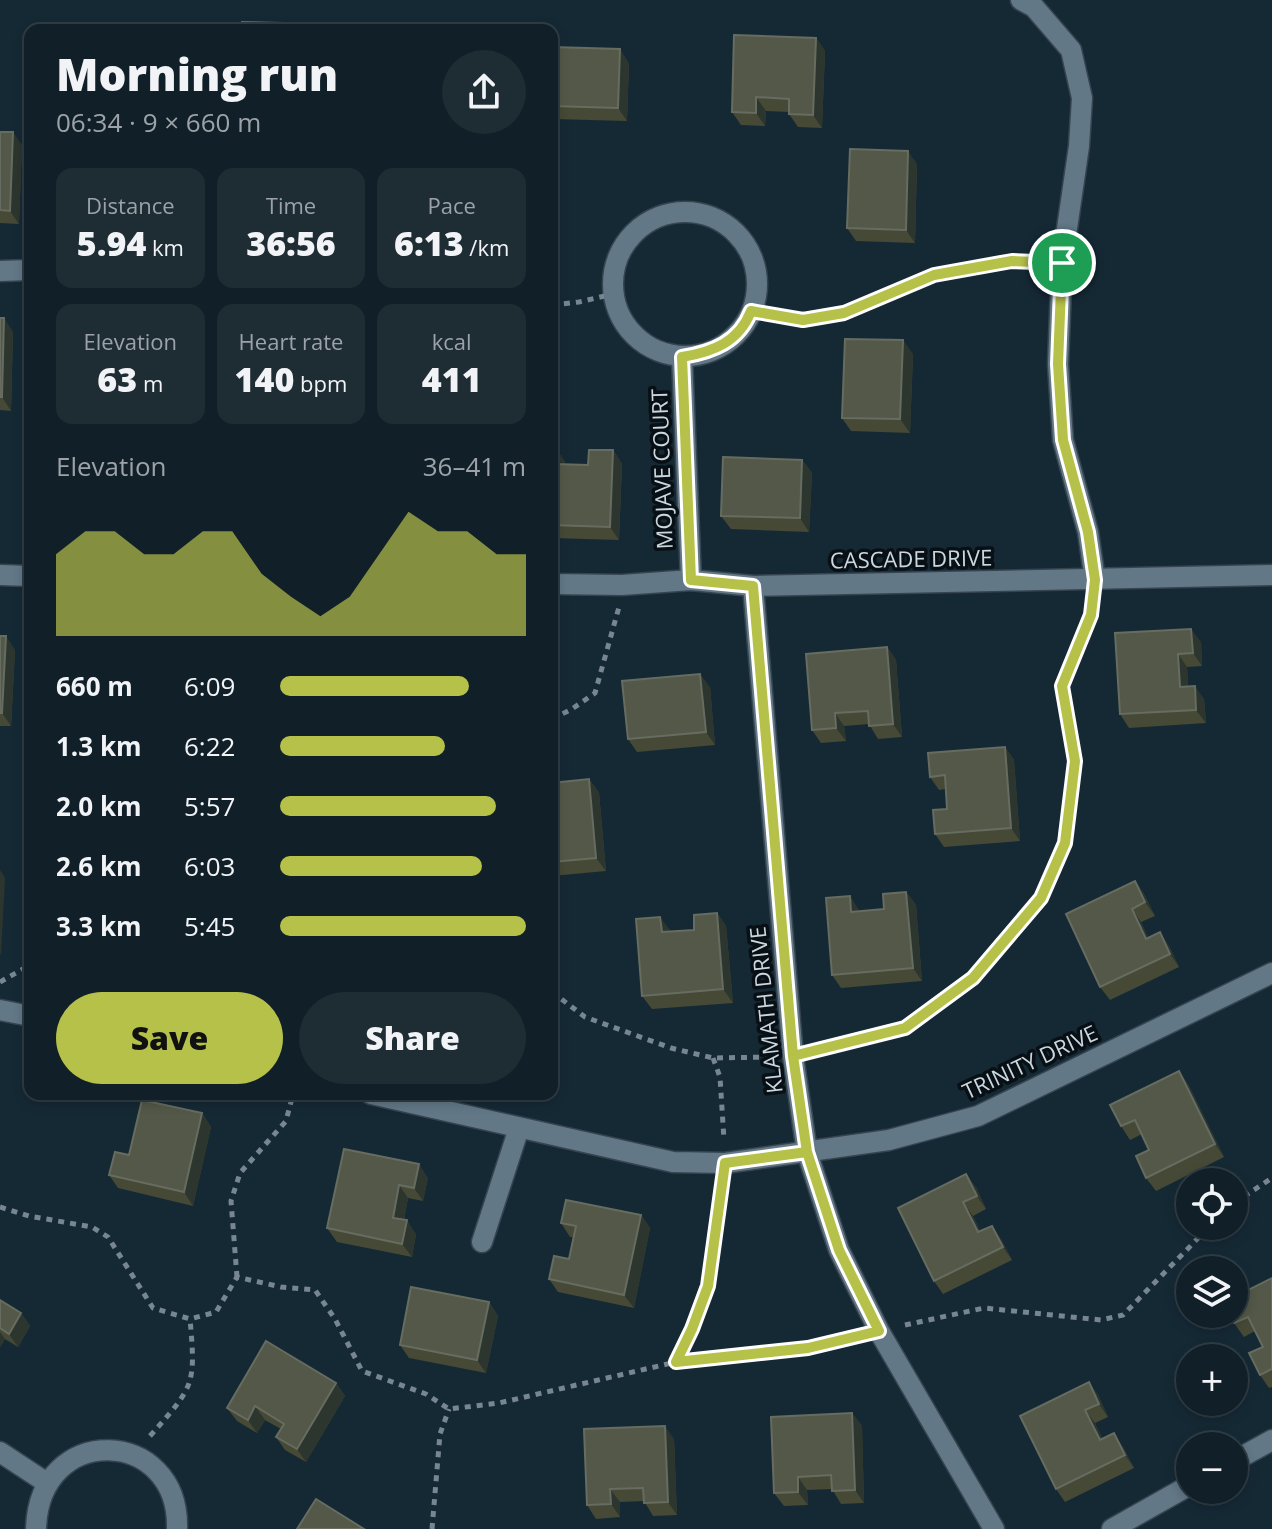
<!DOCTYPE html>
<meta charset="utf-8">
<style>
body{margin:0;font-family:"Open Sans",sans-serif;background:#1e2c34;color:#f1f3f6;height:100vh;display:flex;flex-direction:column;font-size:30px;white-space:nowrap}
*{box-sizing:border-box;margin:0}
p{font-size:26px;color:#9ca2a8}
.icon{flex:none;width:44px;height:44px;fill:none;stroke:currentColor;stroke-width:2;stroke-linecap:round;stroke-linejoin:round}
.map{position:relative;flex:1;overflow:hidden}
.panel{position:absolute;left:24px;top:24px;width:534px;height:1076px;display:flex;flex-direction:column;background:#101f28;border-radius:16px;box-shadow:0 4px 12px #0003,0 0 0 2px #303d45}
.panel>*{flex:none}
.buttons{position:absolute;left:1176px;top:1168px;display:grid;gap:16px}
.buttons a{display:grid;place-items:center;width:72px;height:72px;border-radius:50%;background:#101f28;box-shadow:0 4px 12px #0003,0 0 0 2px #303d45;font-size:40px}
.pin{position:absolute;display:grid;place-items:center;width:68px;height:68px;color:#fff;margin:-34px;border:4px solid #fff;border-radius:50%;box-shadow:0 2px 8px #0007}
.round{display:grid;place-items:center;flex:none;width:84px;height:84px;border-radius:42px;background:#1e2c34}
.head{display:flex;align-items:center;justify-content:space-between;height:136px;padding:0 32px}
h1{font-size:44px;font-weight:800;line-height:60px}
.figures{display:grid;grid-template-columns:repeat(3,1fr);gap:12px;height:136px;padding:8px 32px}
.figures div{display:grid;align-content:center;border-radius:16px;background:#1e2c34;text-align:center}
.figures b{font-size:34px;font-weight:800}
.figures small{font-size:22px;font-weight:400}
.figures p{font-size:22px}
.chart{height:224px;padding:16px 32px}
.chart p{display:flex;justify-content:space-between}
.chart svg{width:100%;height:144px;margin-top:8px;fill:#b6c149;opacity:.7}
.action{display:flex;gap:16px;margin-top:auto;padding:16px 32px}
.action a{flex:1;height:92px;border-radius:48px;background:#b6c149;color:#111;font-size:32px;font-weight:800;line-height:92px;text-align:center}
.action a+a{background:#1e2c34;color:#f1f3f6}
ul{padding:0 32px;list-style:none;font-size:26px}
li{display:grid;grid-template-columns:128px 96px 1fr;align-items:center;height:60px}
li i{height:20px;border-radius:10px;background:#b6c149}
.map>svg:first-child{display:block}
</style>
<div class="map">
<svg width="1272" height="1529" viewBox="0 0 1272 1529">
<rect width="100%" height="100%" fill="#152935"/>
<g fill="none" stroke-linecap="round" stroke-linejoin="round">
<defs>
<g id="minor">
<polyline points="1021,0 1034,7 1071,50 1082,98 1079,146 1062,263 1058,364 1063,440 1088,532 1095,580"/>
<circle cx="685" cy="284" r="72"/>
<polyline points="0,271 30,270"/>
<polyline points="682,357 691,580"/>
<polyline points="0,575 30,576"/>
<polyline points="552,584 622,585 691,580 753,586 1272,575"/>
<polyline points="753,586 793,1056 807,1152 839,1250 879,1331 994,1529"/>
<polyline points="0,1010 30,1016"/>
<polyline points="371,1094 673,1162 725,1163 889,1140 978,1116 1272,973"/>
<polyline points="482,1242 519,1128"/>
<polyline points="0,1452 47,1483"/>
<polyline points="1234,1461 1272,1440"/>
<path d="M36,1529C39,1421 180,1427 177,1529"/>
<polyline points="1112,1529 1190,1485"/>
</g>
</defs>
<use href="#minor" stroke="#36444f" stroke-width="23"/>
<g stroke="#778690" stroke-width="5" stroke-dasharray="6 6" stroke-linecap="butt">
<polyline points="552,305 579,302 613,294"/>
<polyline points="751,311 803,320 844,313 934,275 1012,261 1037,262"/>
<polyline points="552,719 572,709 595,693 619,607"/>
<polyline points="0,982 30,965"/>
<polyline points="552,992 585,1017 671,1048 713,1058 771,1057"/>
<polyline points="817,1051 905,1028 973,978 1041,898 1065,843 1075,761 1062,686 1091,615 1093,601"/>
<polyline points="713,1058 720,1077 724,1140"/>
<polyline points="1234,1203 1272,1178"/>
<polyline points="0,1207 29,1216 92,1227 108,1237 153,1308 190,1319 216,1312 237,1277 281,1287 315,1290 335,1319 362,1371 426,1394 449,1409 499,1403 676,1362 808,1348 856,1337"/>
<polyline points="237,1277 231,1201 240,1173 286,1121 293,1094"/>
<polyline points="905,1325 984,1308 1101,1320 1123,1315 1210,1226"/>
<polyline points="676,1361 692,1329 708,1286 722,1186"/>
<path d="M150,1436C194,1386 196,1386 190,1319"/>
<polyline points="432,1529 440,1434 449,1409"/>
</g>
<use href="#minor" stroke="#627887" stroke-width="20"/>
</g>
<g fill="#454936">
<polygon points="816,38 825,51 822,128 798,127 789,114 789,112 766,111 765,126 741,125 732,112"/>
<polygon points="552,47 629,63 627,121 552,119"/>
<polygon points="0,132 22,145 19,224 0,223"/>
<polygon points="917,164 915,243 856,241 847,228"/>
<polygon points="0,318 13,332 11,411 0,410"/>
<polygon points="913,354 910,433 851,431 842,418"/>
<polygon points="552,448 556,449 565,462 565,464 588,465 613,450 622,464 619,540 552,538"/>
<polygon points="802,460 812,473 809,532 731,529 721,516"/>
<polygon points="1115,633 1201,642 1202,666 1187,667 1188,686 1204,699 1206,723 1129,728 1120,714"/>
<polygon points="0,636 15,650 11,726 0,726"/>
<polygon points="887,647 896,660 902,737 878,739 869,724 844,726 846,741 821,743 812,730"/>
<polygon points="710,687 715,745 637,752 628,739"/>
<polygon points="1005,747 1014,760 1020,841 944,847 935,834 947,809 946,789 939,790 930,777"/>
<polygon points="589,779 599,793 606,871 552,876 552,783"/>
<polygon points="1135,881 1144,894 1155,916 1141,922 1148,938 1169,946 1179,967 1110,1000 1100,987"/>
<polygon points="906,892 916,905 922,981 841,988 832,975 859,910 859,911 884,909"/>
<polygon points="717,913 726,926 733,1003 652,1009 642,996 670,930 670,932 694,930"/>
<polygon points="1188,1084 1224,1157 1156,1191 1146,1178 1149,1150 1142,1134 1130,1140 1121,1126"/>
<polygon points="202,1113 211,1127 193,1206 118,1188 109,1175 129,1155"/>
<polygon points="344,1149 428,1178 423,1201 408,1198 404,1220 416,1234 412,1257 337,1242 327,1228"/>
<polygon points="976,1187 986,1209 973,1216 980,1231 1001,1239 1012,1260 943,1294 934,1281 898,1208"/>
<polygon points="641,1215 650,1228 634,1308 558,1292 549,1279 569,1259 573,1237 570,1237 561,1223"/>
<polygon points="1272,1278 1272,1387 1269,1388 1260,1375 1263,1347 1255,1331 1244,1337 1234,1323"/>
<polygon points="0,1300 21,1313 30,1326 18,1347 5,1339 0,1347"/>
<polygon points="489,1302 498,1316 486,1373 409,1358 400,1345"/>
<polygon points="336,1383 345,1396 306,1462 285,1450 276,1437 281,1429 265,1420 257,1433 237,1421 227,1408"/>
<polygon points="1098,1395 1108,1417 1095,1423 1102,1439 1123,1447 1134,1468 1065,1502 1056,1489 1020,1416"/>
<polygon points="852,1413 862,1426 864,1503 841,1504 832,1489 807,1490 808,1505 784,1506 774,1493"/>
<polygon points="674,1439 677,1515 653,1516 644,1501 620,1502 620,1517 596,1519 587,1505"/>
</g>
<g fill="#2c362e">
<polygon points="816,38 825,51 822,128 813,115"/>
<polygon points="620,49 629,63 627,121 618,108"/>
<polygon points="756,97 766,111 765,126 756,113"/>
<polygon points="13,132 22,145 19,224 10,211"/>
<polygon points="908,151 917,164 915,243 906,230"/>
<polygon points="4,318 13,332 11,411 2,397"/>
<polygon points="903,340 913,354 910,433 900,419"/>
<polygon points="556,449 565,462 564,477 555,464"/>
<polygon points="613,450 622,464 619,540 610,527"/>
<polygon points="802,460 812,473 809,532 800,518"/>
<polygon points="1191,629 1201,642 1202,666 1193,653"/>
<polygon points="6,636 15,650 11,726 2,713"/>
<polygon points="887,647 896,660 902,737 893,724"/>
<polygon points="1178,654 1187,667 1189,700 1180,687"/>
<polygon points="700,674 710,687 715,745 706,732"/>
<polygon points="1195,686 1204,699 1206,723 1196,710"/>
<polygon points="835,713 844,726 846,741 836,728"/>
<polygon points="1005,747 1014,760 1020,841 1011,828"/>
<polygon points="589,779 599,793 606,871 596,858"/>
<polygon points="0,870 5,878 1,955 0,953"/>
<polygon points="1135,881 1144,894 1155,916 1145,902"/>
<polygon points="906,892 916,905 922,981 913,968"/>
<polygon points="850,896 859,910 860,925 851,912"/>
<polygon points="1132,909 1141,922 1155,952 1146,939"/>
<polygon points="717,913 726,926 733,1003 723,989"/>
<polygon points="660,917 670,930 671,946 662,932"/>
<polygon points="1160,932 1169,946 1179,967 1170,954"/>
<polygon points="1179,1071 1188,1084 1224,1157 1215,1144"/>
<polygon points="202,1113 211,1127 193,1206 184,1192"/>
<polygon points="419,1164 428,1178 423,1201 414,1188"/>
<polygon points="966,1174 976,1187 986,1209 977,1196"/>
<polygon points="399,1185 408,1198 402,1231 393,1218"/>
<polygon points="963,1202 973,1216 987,1245 978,1232"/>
<polygon points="641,1215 650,1228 634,1308 624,1295"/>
<polygon points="407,1220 416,1234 412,1257 402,1244"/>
<polygon points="992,1226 1001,1239 1012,1260 1003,1247"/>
<polygon points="489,1302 498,1316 486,1373 477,1360"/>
<polygon points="21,1313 30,1326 18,1347 9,1334"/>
<polygon points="0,1332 5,1339 0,1347"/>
<polygon points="1089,1382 1098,1395 1108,1417 1099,1404"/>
<polygon points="336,1383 345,1396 306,1462 297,1449"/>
<polygon points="255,1406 265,1420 257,1433 248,1420"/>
<polygon points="1085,1410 1095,1423 1110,1453 1100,1440"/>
<polygon points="852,1413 862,1426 864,1503 855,1490"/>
<polygon points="665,1426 674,1439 677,1515 668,1502"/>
<polygon points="1114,1433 1123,1447 1134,1468 1125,1455"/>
<polygon points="798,1477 807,1490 808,1505 798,1492"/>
<polygon points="610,1489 620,1502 620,1517 611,1504"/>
</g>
<g fill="#535848" stroke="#666c60" stroke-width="2">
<polygon points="242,22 323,24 323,30 242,30"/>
<polygon points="734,35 816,38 813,115 789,114 789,99 756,97 756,113 732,112"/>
<polygon points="552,47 620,49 618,108 552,106"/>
<polygon points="0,132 13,132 10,211 0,210"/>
<polygon points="850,149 908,151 906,230 847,228"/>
<polygon points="0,318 4,318 2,397 0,397"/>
<polygon points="845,339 903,340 900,419 842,418"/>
<polygon points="552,448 556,449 555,464 588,465 589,450 613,450 610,527 552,525"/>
<polygon points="723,457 802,460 800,518 721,516"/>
<polygon points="1191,629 1193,653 1178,654 1180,687 1195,686 1196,710 1120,714 1115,633"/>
<polygon points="0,636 6,636 2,713 0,713"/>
<polygon points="887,647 893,724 869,726 868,711 835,713 836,728 812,730 806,654"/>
<polygon points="700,674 706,732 628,739 622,681"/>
<polygon points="1005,747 1011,828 935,834 933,810 947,809 945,775 930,777 928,753"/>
<polygon points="589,779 596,858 552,862 552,783"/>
<polygon points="1135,881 1145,902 1132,909 1146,939 1160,932 1170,954 1100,987 1066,914"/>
<polygon points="906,892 913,968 832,975 826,898 850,896 851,912 884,909 883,894"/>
<polygon points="717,913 723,989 642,996 636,919 660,917 662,932 694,930 694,915"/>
<polygon points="1179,1071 1215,1144 1146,1178 1136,1156 1149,1150 1135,1120 1121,1126 1110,1105"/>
<polygon points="142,1100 202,1113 184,1192 109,1175 115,1152 129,1155"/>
<polygon points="344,1149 419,1164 414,1188 399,1185 393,1218 407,1220 402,1244 327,1228"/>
<polygon points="966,1174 977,1196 963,1202 978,1232 992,1226 1003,1247 934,1281 898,1208"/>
<polygon points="566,1200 641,1215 624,1295 549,1279 554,1256 569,1259 576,1226 561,1223"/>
<polygon points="1272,1278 1272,1369 1260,1375 1249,1353 1263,1347 1248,1317 1234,1323 1230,1314 1234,1314 1234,1297"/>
<polygon points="411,1287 489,1302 477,1360 400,1345"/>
<polygon points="0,1300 21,1313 9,1334 0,1328"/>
<polygon points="266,1341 336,1383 297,1449 276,1437 284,1424 255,1406 248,1420 227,1408"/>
<polygon points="1089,1382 1099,1404 1085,1410 1100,1440 1114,1433 1125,1455 1056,1489 1020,1416"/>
<polygon points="852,1413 855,1490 832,1491 831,1475 798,1477 798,1492 774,1493 771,1417"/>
<polygon points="665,1426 668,1502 644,1503 643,1488 610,1489 611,1504 587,1505 584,1429"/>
<polygon points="316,1499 364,1529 297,1529"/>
</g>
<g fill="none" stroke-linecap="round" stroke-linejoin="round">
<defs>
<path id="route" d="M1062,263L1058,364L1063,440L1088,532L1095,580L1091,615L1062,686L1075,761L1065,843L1041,898L973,978L905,1028L793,1056L807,1152L725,1163L708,1286L692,1329L676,1362L808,1348L879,1331L839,1250L807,1152L793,1056L753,586L691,580L682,357C713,352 739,342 751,311L803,320L844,313L934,275L1012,261L1062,263"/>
</defs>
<use href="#route" stroke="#fff" stroke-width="16"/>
<use href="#route" stroke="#b6c149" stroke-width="10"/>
</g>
<g text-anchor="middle" stroke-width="7" stroke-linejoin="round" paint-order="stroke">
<g font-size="22" fill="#cbd7df" stroke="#081016">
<text transform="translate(662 469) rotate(-92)" y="8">MOJAVE COURT</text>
<text transform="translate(911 559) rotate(-1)" y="8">CASCADE DRIVE</text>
<text transform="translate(766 1010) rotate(-96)" y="8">KLAMATH DRIVE</text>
<text transform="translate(1030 1062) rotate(-25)" y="8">TRINITY DRIVE</text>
</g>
</g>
</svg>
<div class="buttons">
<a><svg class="icon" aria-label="locate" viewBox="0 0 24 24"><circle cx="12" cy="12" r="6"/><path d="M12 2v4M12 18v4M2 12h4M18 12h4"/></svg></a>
<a><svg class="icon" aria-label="layers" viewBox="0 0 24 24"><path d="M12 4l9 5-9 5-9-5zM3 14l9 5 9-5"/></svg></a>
<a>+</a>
<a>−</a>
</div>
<div class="pin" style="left:1062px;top:263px;background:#1e9e55"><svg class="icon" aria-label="arrive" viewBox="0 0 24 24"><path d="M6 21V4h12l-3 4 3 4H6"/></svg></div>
<section class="panel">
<div class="head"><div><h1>Morning run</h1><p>06:34 · 9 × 660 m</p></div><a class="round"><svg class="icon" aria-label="share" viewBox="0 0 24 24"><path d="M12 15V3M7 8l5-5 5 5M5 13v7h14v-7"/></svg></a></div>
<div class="figures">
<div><p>Distance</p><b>5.94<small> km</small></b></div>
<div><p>Time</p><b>36:56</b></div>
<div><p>Pace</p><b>6:13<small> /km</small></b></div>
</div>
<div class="figures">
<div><p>Elevation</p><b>63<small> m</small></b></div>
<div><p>Heart rate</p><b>140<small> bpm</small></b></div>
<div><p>kcal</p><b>411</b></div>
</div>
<div class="chart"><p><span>Elevation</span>36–41 m</p>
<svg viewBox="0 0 160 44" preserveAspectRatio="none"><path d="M0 44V19L10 12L20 12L30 19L40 19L50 12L60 12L70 25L80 32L90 38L100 32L110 19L120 6L130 12L140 12L150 19L160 19V44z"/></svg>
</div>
<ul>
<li><b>660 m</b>6:09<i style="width:77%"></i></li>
<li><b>1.3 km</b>6:22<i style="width:67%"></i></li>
<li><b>2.0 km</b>5:57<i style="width:88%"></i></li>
<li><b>2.6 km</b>6:03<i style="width:82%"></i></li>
<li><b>3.3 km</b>5:45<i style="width:100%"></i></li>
</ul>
<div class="action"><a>Save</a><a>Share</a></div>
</section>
</div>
